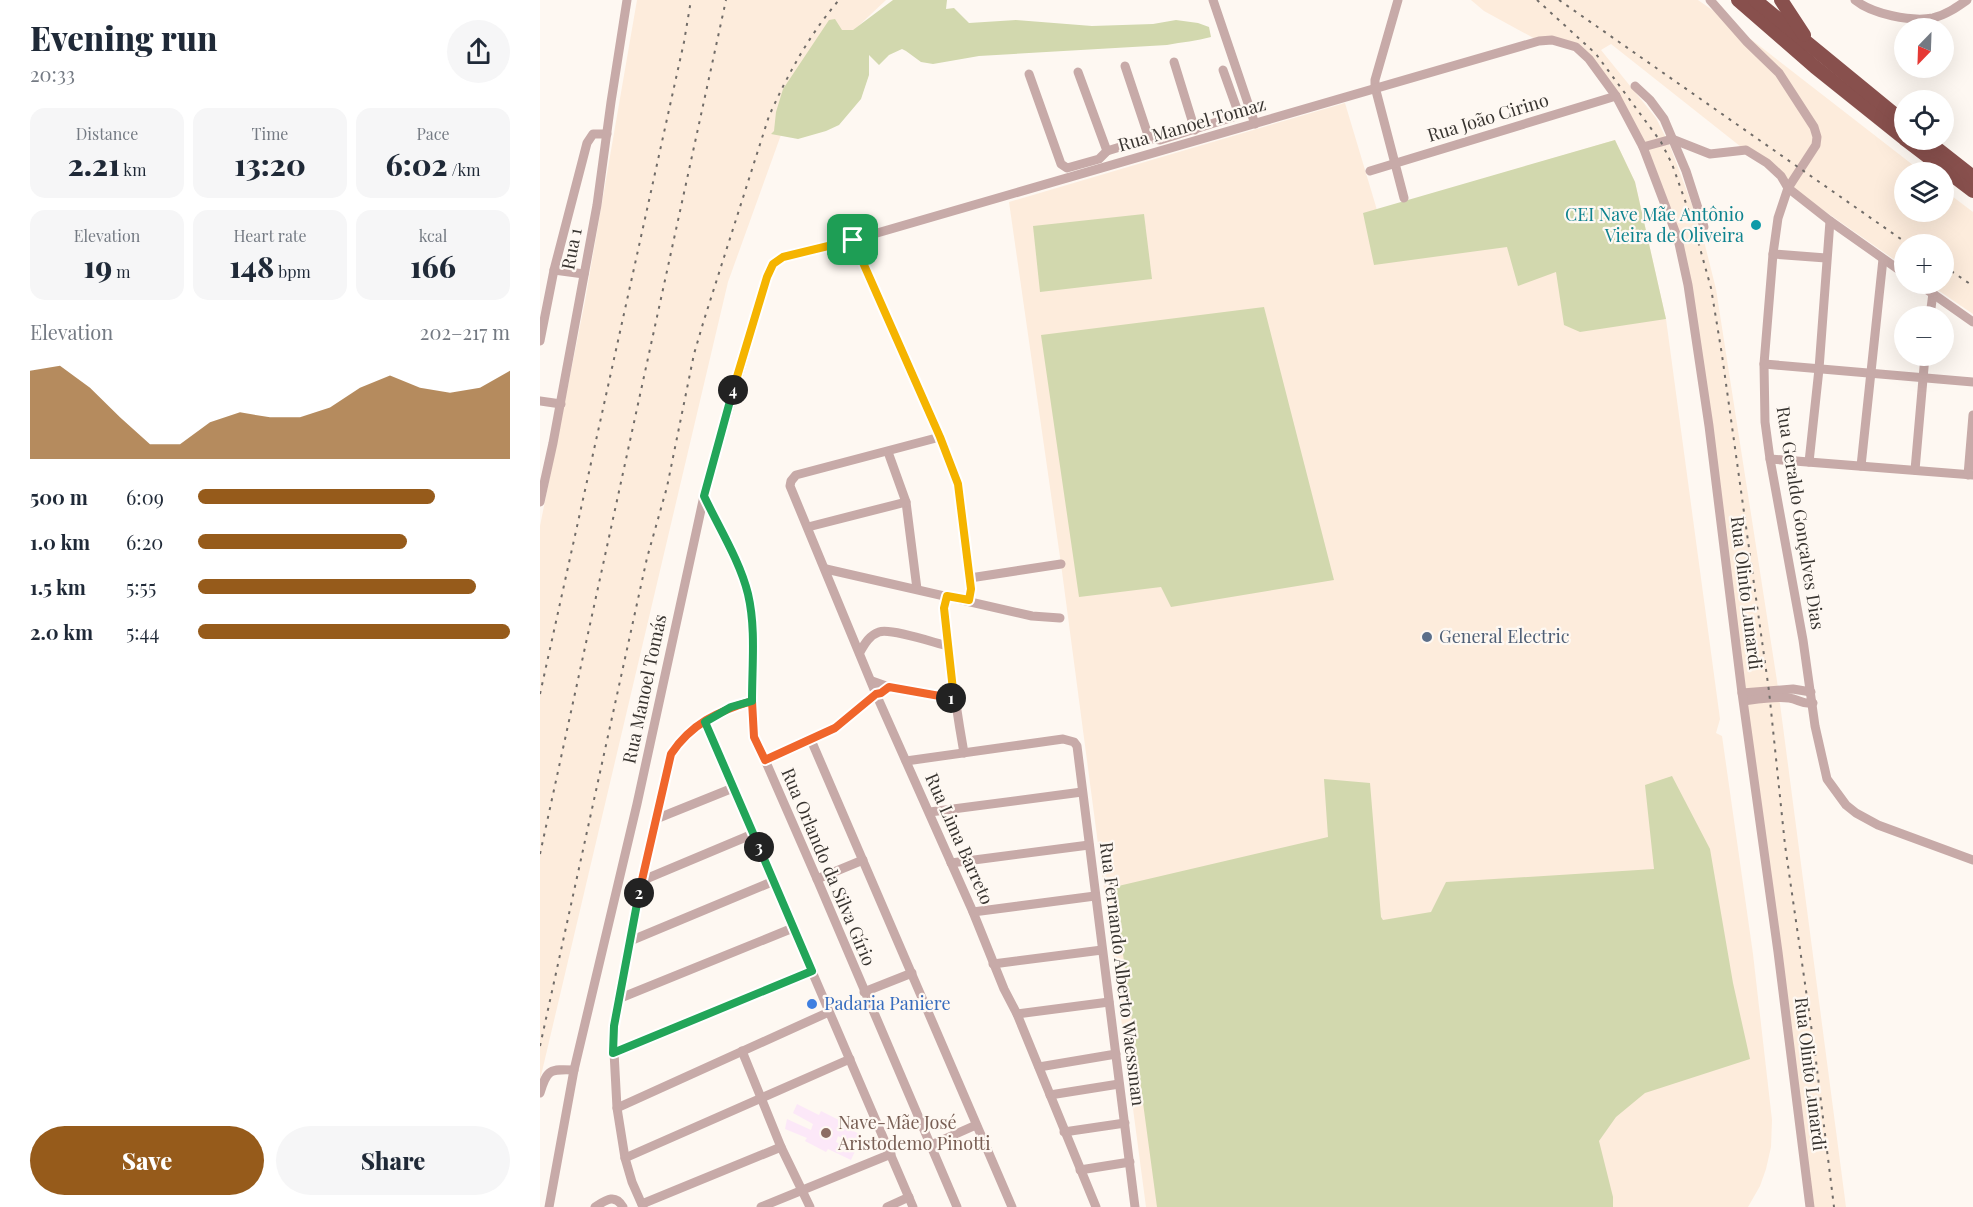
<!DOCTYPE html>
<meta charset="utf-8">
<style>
body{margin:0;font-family:"Playfair Display",serif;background:#f6f6f7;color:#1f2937;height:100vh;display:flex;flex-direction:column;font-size:22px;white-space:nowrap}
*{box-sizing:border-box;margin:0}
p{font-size:20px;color:#747a83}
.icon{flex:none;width:33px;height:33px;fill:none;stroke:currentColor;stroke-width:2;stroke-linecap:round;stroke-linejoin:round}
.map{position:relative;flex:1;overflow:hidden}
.panel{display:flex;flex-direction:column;background:#fff;width:540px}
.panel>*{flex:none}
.needle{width:39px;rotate:203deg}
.fabs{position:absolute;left:1354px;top:18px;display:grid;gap:12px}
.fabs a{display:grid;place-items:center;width:60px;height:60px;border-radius:50%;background:#fff;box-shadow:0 6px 24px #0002;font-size:30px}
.pin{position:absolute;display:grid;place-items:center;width:51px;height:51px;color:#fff;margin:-26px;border-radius:12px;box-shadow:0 3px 9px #0006}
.km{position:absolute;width:30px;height:30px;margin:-15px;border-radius:50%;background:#222;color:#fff;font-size:16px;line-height:30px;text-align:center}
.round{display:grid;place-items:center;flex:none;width:63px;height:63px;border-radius:32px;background:#f6f6f7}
.summary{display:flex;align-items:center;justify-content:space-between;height:102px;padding:0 30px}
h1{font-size:33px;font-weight:800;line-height:45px}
.stats{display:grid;grid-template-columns:repeat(3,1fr);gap:9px;height:102px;padding:6px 30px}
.stats div{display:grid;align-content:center;border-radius:15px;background:#f6f6f7;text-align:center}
.stats b{font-size:30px;font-weight:800}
.stats small{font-size:16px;font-weight:400}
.stats p{font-size:16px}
.chart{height:168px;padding:12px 30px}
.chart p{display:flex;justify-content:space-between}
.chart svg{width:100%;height:108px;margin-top:6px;fill:#965b1b;opacity:.7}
.primary-button{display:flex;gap:12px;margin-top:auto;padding:12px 30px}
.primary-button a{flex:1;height:69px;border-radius:36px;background:#965b1b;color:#fff;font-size:24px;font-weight:800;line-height:69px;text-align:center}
.primary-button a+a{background:#f6f6f7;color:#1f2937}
ul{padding:0 30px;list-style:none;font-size:20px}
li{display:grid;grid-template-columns:96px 72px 1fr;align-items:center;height:45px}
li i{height:15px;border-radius:8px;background:#965b1b}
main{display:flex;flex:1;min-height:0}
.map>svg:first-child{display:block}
</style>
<main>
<section class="panel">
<div class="summary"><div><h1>Evening run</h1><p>20:33</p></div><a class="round"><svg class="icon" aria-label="share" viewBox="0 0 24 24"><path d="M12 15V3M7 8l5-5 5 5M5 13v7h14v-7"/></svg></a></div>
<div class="stats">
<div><p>Distance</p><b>2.21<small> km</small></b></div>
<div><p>Time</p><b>13:20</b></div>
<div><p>Pace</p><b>6:02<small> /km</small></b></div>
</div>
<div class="stats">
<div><p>Elevation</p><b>19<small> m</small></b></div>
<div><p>Heart rate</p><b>148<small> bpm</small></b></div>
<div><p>kcal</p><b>166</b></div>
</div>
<div class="chart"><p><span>Elevation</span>202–217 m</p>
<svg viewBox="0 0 160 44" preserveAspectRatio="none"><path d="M0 44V8L10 6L20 15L30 27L40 38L50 38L60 29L70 25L80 27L90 27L100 23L110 15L120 10L130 15L140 17L150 15L160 8V44z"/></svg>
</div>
<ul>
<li><b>500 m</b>6:09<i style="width:76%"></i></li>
<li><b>1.0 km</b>6:20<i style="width:67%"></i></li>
<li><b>1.5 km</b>5:55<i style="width:89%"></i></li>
<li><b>2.0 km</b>5:44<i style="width:100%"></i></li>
</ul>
<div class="primary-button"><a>Save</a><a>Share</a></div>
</section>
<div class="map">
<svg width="1433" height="1207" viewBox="0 0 1433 1207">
<rect width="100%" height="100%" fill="#fef8f2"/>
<polygon fill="#fce8f8" points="257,1104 279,1115 281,1111 301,1121 300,1124 323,1136 320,1143 314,1145 298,1136 296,1142 315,1151 311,1160 288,1149 286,1152 265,1141 267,1138 245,1129 247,1119 271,1130 273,1124 253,1113"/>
<g fill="#fdecdc">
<polygon points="97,0 346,0 311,33 246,121 188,282 0,1080 0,526 45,301"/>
<polygon points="931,0 1158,0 1185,19 1382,172 1365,172 1365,212 1404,212 1404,190 1433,212 1433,314 1389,284 1404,284 1404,244 1365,244 1365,267 1263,196 1071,44 1061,50 1116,118 1130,146 1161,229 1176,289 1237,681 1306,1207 1270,1207 1169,426 1138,239 1103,147 1076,96 1036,47 999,41 944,11"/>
<polygon points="805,103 837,210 1075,140 1095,182 1126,319 1180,719 1176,733 1182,736 1213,954 1232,1120 1231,1147 1226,1169 1220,1186 1208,1207 606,1207 521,564 469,202"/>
</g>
<g fill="#d2d8ae">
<path d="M353,0H407L406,9L414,8L429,23L476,20L552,26L613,24L636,20L658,23L669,27L671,37C657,41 642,42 627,45L439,56L393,64L381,62L366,51L362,49L349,55L339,65L329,55V75L321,99L299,125L286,131L258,139L231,134L234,131L236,112L243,89L289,20L295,19L302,30H313Z"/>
<polygon points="1075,140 1095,182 1126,319 1040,332 1024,325 1016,272 978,286 967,247 834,265 823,213"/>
<polygon points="604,214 612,279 500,292 493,226"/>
<polygon points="724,307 794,580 631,607 621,587 539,597 501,335"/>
<polygon points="1132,776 1170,849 1193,983 1210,1059 1105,1093 1076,1117 1059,1141 1073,1197 1073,1207 617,1207 574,887 788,837 784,779 830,783 841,917 843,920 891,912 906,882 1114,869 1105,785"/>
</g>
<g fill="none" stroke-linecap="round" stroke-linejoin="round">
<g stroke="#c7aaa8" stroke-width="9">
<polyline points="673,0 715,124"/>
<polyline points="858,0 835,80 835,87 864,198"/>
<polyline points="1170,0 1207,42 1239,73 1274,127 1277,137 1276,145 1248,188 1238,218 1233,254 1224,364 1225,422 1230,459 1263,640 1275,726 1287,779 1306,805 1316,813 1338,825 1433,860"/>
<path d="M1315,0C1332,14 1371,22 1393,18C1406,15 1417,7 1427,0"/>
<polyline points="634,62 655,130"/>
<polyline points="585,66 609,138"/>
<polyline points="538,72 567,151"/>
<polyline points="489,74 521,164 527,168 559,159 567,151 609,138 620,140 693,117 696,115 697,109 683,70"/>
<polyline points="1095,86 1110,100 1124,119 1146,171 1164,227"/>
<polyline points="1103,147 1132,139 1170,154 1206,150 1227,163 1241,176 1248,188 1290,221 1365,274"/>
<polyline points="830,171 1076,96"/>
<polyline points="313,240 400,437 418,484 430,578 431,589 429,600"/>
<polyline points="1233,254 1286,258"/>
<polyline points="14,270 44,274"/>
<polyline points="1379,284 1433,322"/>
<polyline points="1390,316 1393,293"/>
<polyline points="0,341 14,270 47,143 53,134 67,134"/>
<polyline points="1224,364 1433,382"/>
<polyline points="0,401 21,404"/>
<polyline points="400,437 256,475 251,481 250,486 336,694 433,912 464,989 477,1014 556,1207"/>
<polyline points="348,452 366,502 377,589"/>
<polyline points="1230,459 1433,475"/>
<polyline points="1269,462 1279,369 1290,221"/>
<polyline points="1321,466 1343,259"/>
<polyline points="1375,470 1385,356"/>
<polyline points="1428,475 1433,415"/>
<polyline points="164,496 197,564 208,594 212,617 212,701 215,737 277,879 417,1207"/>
<polyline points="0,502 13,443 57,205 71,102 87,0"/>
<polyline points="268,527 366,502"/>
<polyline points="286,569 492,616 520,618"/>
<polyline points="430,578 521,564"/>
<path d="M407,596C403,614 407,633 409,652C413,686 418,719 424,753"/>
<path d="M320,652C325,643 330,635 339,632C351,628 395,643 408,646"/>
<polyline points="332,681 349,687 414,699"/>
<polyline points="1202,693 1253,689 1271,692"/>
<path d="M1204,701C1218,699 1235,696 1249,698C1258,699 1263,705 1273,703"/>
<polyline points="165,722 373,1207"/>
<polyline points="271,740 472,1207"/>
<polyline points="225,760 295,728 336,694 349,687"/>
<polyline points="366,761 523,739 534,742 537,746 595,1207"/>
<polyline points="390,812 542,792"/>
<polyline points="116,819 193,788"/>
<polyline points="411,863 549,845"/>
<polyline points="277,879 323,860"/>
<polyline points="101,881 213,834"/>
<polyline points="433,912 555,896"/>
<polyline points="90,941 234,881"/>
<polyline points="453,964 562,950"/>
<polyline points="324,992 372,973"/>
<polyline points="78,999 253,928"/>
<polyline points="477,1014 569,1002"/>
<polyline points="202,1051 241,1147 270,1207"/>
<polyline points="73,1053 272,971"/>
<polyline points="499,1067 576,1054"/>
<path d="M0,1093C7,1069 10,1069 34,1070"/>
<polyline points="510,1095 579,1084"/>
<polyline points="77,1108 289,1012"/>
<polyline points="524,1132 585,1123"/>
<polyline points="391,1145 436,1125"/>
<polyline points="85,1158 310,1059"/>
<polyline points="540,1170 590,1162"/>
<polyline points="102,1204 241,1147"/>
<polyline points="9,1207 34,1070 97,804 164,496 227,277 233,264 243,257 313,240 999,41 1012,40 1036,47 1049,59 1076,96 1103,147 1138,239 1148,285 1169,426 1202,693 1238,952 1270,1207"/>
<path d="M55,1207C66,1200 75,1193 83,1207"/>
<path d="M103,1207L92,1182L85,1158L77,1108L73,1033L101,881L131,754C151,724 178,711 212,701"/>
<polyline points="221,1207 351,1154"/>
<polyline points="347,1207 369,1197"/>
</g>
<g stroke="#88504d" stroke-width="14">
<polyline points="1198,0 1275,67 1365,139"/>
<polyline points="1215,0 1365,123"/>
<polyline points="1241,0 1264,35"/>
<polyline points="1366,140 1433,191"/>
<polyline points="1386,140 1433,177"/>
</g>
<g stroke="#716c68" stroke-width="2" stroke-dasharray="3 6" stroke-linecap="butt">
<polyline points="997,0 1056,54 1121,142 1132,164 1153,223 1171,288 1182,355 1229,691 1245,845 1275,1053 1294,1207"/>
<polyline points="1019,0 1368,244"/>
<polyline points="1404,266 1433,286"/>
<polyline points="0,694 144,42 151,0"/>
<polyline points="0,854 186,0"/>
<path d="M0,1046L107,558L127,487L154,354L164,320L229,116C248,74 269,35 299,0"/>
</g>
</g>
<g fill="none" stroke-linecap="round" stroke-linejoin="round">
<defs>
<polyline id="split-1" points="313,240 400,437 418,484 431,589 429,600 407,596 404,608 414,699 411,698"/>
<path id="split-2" d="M99,893L131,754C151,724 178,711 212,701L214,737L225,760L295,728L336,694L341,693L349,687L411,698"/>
<polyline id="split-3" points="99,893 74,1026 73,1053 272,971 219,847"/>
<path id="split-4" d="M193,390L164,496C178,526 200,561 208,594C216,628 212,665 212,701L191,707L165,722L219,847"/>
<polyline id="split-5" points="193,390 227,277 233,264 243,257 313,240"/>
</defs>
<use href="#split-1" stroke="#fff" stroke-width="12"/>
<use href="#split-2" stroke="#fff" stroke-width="12"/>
<use href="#split-3" stroke="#fff" stroke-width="12"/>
<use href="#split-4" stroke="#fff" stroke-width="12"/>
<use href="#split-5" stroke="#fff" stroke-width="12"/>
<use href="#split-1" stroke="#f5b400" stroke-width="8"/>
<use href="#split-2" stroke="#f0652b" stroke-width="8"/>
<use href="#split-3" stroke="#22a559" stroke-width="8"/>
<use href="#split-4" stroke="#22a559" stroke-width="8"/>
<use href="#split-5" stroke="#f5b400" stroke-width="8"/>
</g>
<circle fill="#0f9aa8" stroke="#fef8f2" stroke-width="2" cx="1216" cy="225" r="6"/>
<circle fill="#5c6f8a" stroke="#fef8f2" stroke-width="2" cx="887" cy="637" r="6"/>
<circle fill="#3f7fe0" stroke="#fef8f2" stroke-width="2" cx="272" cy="1004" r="6"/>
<circle fill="#8d6e63" stroke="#fef8f2" stroke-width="2" cx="286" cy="1133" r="6"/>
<g text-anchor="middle" stroke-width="4.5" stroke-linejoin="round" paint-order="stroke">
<g font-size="18" fill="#383430" stroke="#fef8f2">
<text transform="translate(948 118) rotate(-17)" y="6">Rua João Cirino</text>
<text transform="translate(652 125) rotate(-16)" y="6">Rua Manoel Tomaz</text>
<text transform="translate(32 249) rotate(-79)" y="6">Rua 1</text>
<text transform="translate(1260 518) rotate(81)" y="6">Rua Geraldo Gonçalves Dias</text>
<text transform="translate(1206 593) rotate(83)" y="6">Rua Olinto Lunardi</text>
<text transform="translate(105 689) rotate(-78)" y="6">Rua Manoel Tomás</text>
<text transform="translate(419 839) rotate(66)" y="6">Rua Lima Barreto</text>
<text transform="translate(288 867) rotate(67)" y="6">Rua Orlando da Silva Gírio</text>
<text transform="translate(582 974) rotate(83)" y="6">Rua Fernando Alberto Waessman</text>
<text transform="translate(1270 1074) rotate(83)" y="6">Rua Olinto Lunardi</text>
</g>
<g font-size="18" fill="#0d838f" stroke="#fef8f2" text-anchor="end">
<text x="1204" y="221">CEI Nave Mãe Antônio<tspan x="1204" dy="21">Vieira de Oliveira</tspan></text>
</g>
<g font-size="18" fill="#4e5e75" stroke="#fef8f2" text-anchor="start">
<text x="899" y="643">General Electric</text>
</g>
<g font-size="18" fill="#366cbe" stroke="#fef8f2" text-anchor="start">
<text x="284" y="1010">Padaria Paniere</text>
</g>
<g font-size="18" fill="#785e54" stroke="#fef8f2" text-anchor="start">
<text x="298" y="1129">Nave-Mãe José<tspan x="298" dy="21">Aristodemo Pinotti</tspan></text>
</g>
</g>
</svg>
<div class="fabs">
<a><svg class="needle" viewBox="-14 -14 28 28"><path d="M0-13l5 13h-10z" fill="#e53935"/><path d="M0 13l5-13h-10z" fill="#747a83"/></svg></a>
<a><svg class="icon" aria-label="locate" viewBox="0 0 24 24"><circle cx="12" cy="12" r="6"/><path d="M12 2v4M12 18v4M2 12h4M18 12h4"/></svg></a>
<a><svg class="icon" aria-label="layers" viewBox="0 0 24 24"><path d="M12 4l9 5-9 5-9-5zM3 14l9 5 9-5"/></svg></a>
<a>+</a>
<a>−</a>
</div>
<div class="pin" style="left:313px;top:240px;background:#1e9e55"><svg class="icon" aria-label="arrive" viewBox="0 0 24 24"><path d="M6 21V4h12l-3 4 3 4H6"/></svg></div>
<b class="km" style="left:411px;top:698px">1</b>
<b class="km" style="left:99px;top:893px">2</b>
<b class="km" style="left:219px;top:847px">3</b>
<b class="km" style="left:193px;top:390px">4</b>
</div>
</main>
